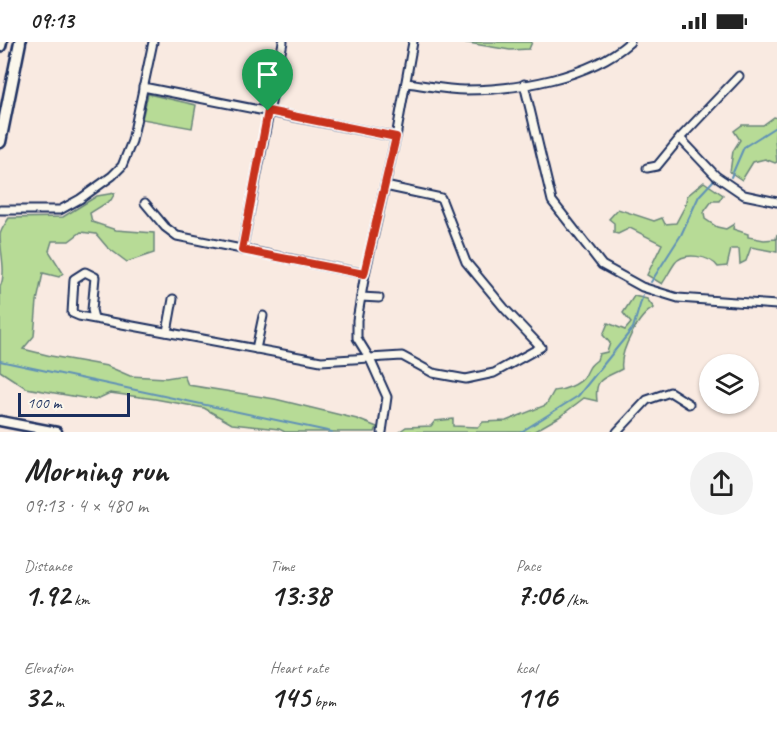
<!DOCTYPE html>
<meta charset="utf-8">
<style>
body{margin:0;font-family:Caveat,sans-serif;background:#f2f2f2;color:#222;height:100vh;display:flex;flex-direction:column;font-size:22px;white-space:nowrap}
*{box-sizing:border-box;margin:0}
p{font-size:20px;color:#767676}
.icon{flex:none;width:33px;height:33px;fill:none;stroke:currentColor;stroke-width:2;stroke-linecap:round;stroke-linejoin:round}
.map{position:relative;height:390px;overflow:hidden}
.details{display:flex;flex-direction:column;background:#fff;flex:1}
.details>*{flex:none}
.tools{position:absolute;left:699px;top:312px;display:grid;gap:12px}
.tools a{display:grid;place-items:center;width:60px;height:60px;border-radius:50%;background:#fff;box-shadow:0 2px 4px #0004;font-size:30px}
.scale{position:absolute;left:18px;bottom:15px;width:112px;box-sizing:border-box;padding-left:6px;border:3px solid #1b2f5e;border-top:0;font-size:16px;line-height:21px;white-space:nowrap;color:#1b2f5e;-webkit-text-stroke:4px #fbf7ec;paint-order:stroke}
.pin{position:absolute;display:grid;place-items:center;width:51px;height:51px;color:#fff;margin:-62px -26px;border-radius:50% 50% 50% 0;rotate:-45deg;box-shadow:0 0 6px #0007}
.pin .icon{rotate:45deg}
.round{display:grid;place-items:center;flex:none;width:63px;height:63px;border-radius:32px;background:#f2f2f2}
.summary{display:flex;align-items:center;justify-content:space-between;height:102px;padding:0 24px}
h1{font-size:33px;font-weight:700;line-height:45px}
.stats{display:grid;grid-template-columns:repeat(3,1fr);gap:9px;height:102px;padding:6px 24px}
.stats div{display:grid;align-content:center}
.stats b{font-size:30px;font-weight:700}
.stats small{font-size:16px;font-weight:400}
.stats p{font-size:16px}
.status{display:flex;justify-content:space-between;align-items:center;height:42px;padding:0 30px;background:#fff;direction:ltr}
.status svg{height:16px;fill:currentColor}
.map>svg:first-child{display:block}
</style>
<div class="status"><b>09:13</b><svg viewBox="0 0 49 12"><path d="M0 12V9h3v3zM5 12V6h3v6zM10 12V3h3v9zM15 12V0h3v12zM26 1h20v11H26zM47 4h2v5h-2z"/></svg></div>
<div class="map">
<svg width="777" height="390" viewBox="0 0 777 390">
<rect width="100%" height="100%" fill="#f9eae1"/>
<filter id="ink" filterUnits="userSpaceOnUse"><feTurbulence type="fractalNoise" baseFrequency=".0167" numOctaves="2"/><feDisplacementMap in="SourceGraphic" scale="12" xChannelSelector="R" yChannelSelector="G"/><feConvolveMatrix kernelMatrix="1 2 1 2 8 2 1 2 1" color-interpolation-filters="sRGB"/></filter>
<g filter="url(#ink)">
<g fill="#b7db96" stroke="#69857a" stroke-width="1.5">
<polygon points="462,0 532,0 529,7 510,8"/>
<polygon points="148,52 196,63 192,86 142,77"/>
<polygon points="774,75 777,76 775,96 777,120 775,121 765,117 753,120 742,138 730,130 733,109 740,98 734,89 742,83 763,83"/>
<path d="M704,140L723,153L719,159H712L704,170L705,177L717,185L726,187L734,182L733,187L748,192V195L764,198L776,197L777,192V210L751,205L746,219L740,222L739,207H731L727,224L718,225C710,214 684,209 675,221C670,228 667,235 662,242L647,233L662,202L630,186L618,192L614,191V181L609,177L618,167L654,179L662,176L665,182L676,181L685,164L687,154Z"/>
<path d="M115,151L111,158L90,171L92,180L116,188L154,191V211L127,220L107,205L96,192L81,190L69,199H52L49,209L63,231L59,235L43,231L37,259L34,294L23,307L51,314L107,324L130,334L166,336L184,333L188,343L275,357L357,377L377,385L375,390H285L279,387L232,382L204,366L155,357L110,351L95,358L26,346L0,329V245C7,231 0,209 0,193C1,187 6,181 9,176L63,175L97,154Z"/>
<path d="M634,254L647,257L654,266C639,272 619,310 622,327C604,337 594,335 597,359L584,356L559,375L533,390H399L406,385L431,384L435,379L453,377V384L478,385L483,380L506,379L546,363L554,349C564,348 579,343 585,334C590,325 588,325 597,318L599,312L607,310L610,301L603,293L608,281L625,288L631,281L623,271Z"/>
</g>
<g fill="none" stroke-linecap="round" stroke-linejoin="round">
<g stroke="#6091b6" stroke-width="2">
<polyline points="731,135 744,105 777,84"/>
<polyline points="651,240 681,193 699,154 713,139"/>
<polyline points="0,319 332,390"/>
<polyline points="521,390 578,354 633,286 643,253"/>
</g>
<defs>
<g id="minor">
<path d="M406,41C425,43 446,48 465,48C518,48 589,36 630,0"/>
<polyline points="524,42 552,159 602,223 642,245 678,256 777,263"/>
<polyline points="143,45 396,95"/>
<polyline points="680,96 716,134 744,153 777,160"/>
<polyline points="647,126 657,124 680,96 739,34"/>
<polyline points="145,161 165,185 177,194 365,232"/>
<polyline points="0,168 60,168 80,157 112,134 122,124 132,99 153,0"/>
<polyline points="242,208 283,0"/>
<polyline points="361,255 379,256"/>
<polyline points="94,276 92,268 95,235 85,230 74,237 72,271 79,274 321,319 402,314 433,331 466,337 494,331 541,305 505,267 466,220 441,156 385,144"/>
<polyline points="167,290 173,257"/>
<polyline points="256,307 263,274"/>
<polyline points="382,390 387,355 370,317 357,296 357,278 365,232 396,95 413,0"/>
<polyline points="617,390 647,358 670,350 689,362"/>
</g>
<polyline id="tertiary" points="0,379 57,390"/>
<g id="primary">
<polyline points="0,4 1,0"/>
<polyline points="0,100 20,0"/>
</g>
</defs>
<use href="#minor" stroke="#1b2f5e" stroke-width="11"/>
<use href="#tertiary" stroke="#1b2f5e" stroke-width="13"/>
<use href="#primary" stroke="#1b2f5e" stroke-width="15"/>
<use href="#minor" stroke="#fbf7ec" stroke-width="7"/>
<use href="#tertiary" stroke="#fbf7ec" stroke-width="8"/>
<use href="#primary" stroke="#fbf7ec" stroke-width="10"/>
</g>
</g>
<g fill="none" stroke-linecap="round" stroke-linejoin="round" filter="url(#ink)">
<defs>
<polygon id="route" points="268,69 396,95 364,232 242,208"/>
</defs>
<use href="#route" stroke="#fff" stroke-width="12"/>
<use href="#route" stroke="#c8321e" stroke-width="8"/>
</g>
</svg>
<div class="tools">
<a><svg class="icon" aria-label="layers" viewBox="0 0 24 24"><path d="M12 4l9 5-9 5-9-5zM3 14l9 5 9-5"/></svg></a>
</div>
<div class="scale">100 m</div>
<div class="pin" style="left:268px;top:69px;background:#1e9e55"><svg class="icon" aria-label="arrive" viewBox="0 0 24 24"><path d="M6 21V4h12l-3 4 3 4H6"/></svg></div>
</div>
<section class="details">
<div class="summary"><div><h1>Morning run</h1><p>09:13 · 4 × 480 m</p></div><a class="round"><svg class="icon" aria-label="share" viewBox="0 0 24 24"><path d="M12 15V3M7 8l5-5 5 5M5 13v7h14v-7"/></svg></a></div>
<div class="stats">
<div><p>Distance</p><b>1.92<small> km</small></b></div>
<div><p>Time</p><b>13:38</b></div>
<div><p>Pace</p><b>7:06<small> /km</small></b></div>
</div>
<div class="stats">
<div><p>Elevation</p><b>32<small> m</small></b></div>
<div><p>Heart rate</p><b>145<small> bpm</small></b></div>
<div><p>kcal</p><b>116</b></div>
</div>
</section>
